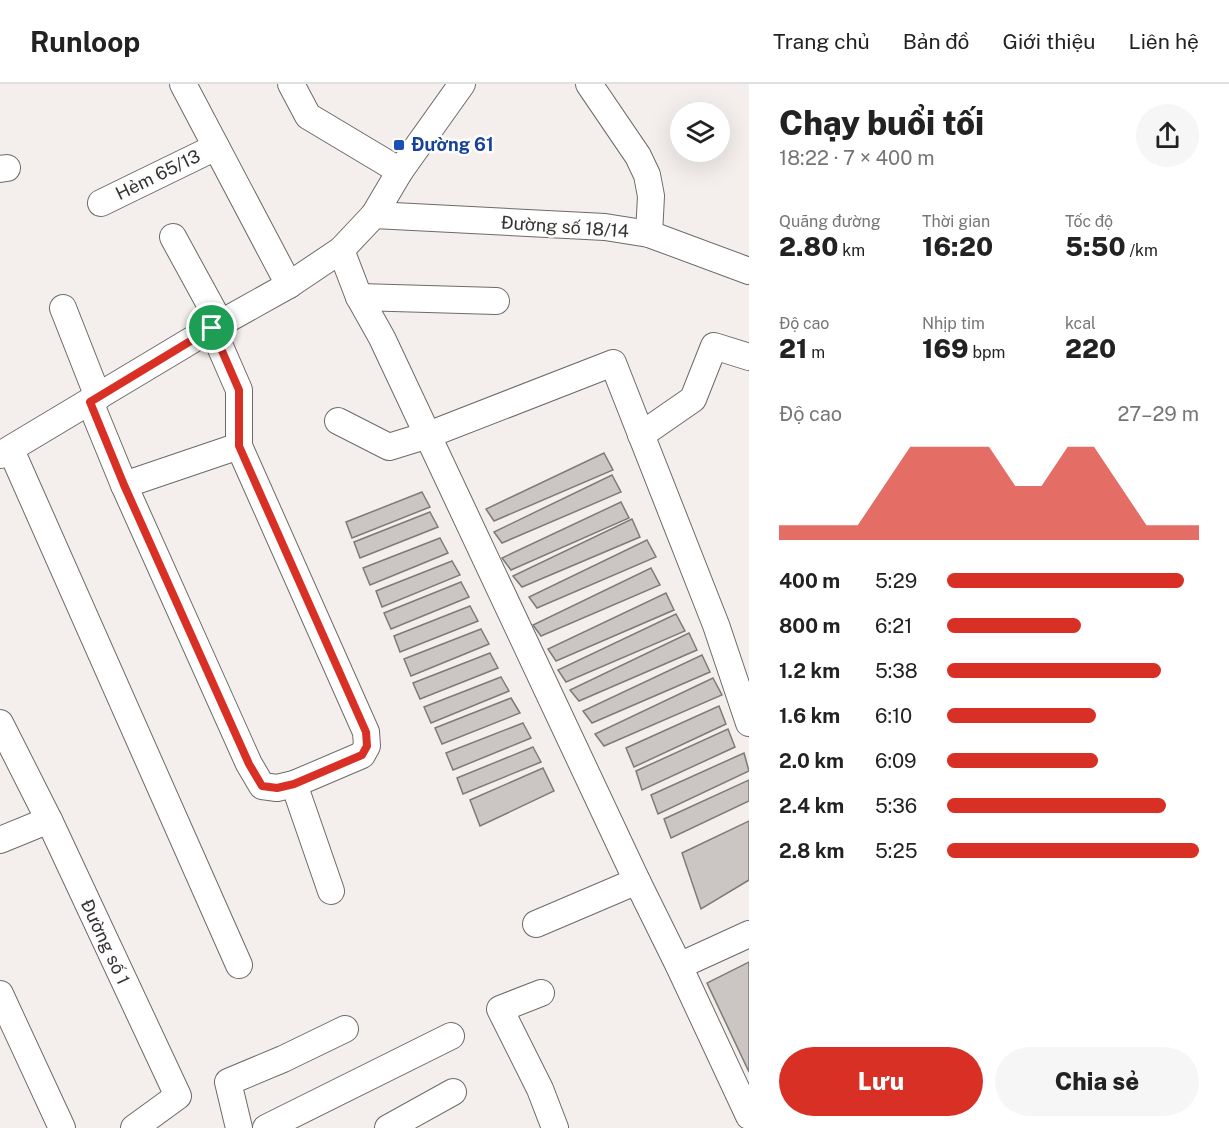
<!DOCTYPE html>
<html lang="vi">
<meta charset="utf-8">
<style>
body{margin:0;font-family:"Public Sans",sans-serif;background:#f6f6f6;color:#222;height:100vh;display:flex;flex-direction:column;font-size:22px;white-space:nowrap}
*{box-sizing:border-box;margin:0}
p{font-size:20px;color:#767676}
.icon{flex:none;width:33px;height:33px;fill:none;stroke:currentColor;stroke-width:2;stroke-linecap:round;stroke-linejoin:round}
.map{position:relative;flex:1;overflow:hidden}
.side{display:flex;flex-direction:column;background:#fff;width:480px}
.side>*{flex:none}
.fabs{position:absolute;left:670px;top:18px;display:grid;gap:12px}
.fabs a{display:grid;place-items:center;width:60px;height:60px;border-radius:50%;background:#fff;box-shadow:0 6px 24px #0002;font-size:30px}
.pin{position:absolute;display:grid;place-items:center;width:51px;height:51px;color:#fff;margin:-26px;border:3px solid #fff;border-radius:50%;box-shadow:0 2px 6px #0007}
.round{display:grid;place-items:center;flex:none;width:63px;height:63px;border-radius:32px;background:#f6f6f6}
.summary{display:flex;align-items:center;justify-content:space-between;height:102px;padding:0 30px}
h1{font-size:33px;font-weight:800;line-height:45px}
.metrics{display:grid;grid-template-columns:repeat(3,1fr);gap:9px;height:102px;padding:6px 30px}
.metrics div{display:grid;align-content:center}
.metrics b{font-size:26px;font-weight:800}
.metrics small{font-size:16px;font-weight:400}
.metrics p{font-size:16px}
.chart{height:168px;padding:12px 30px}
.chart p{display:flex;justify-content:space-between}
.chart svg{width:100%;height:108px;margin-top:6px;fill:#d93025;opacity:.7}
.button{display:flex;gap:12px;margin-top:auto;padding:12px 30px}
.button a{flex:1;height:69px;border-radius:36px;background:#d93025;color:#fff;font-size:24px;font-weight:800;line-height:69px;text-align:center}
.button a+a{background:#f6f6f6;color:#222}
ul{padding:0 30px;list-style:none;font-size:20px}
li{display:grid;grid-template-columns:96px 72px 1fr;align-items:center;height:45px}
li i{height:15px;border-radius:8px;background:#d93025}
header{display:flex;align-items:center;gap:36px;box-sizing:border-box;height:84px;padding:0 30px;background:#fff;border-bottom:2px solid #e0e0e0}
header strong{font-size:28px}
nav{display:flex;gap:33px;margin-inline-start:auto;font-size:21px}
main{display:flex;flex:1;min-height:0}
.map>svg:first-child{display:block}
</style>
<header>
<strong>Runloop</strong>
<nav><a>Trang chủ</a><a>Bản đồ</a><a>Giới thiệu</a><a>Liên hệ</a></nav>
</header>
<main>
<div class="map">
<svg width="749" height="1044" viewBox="0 0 749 1044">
<rect width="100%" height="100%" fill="#f4efed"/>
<g fill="#cbc6c4" stroke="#7e7a77" stroke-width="1.5">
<polygon points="604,369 613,386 494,437 486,425"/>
<polygon points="612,391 621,408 502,459 494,448"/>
<polygon points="422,408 430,423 352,454 346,438"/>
<polygon points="621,418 629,434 511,486 502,474"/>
<polygon points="430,428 438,443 360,474 354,458"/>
<polygon points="632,435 640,453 522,503 513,492"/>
<polygon points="440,454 448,469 370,501 363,484"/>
<polygon points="647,456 656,473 537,524 529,513"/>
<polygon points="452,477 460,491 382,523 376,507"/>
<polygon points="651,484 660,501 541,552 533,541"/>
<polygon points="461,498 469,513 391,545 384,529"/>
<polygon points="666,509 674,526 556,577 548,565"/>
<polygon points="470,522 478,537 400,568 394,552"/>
<polygon points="676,530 685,547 566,598 558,586"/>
<polygon points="481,545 489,560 411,592 404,575"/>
<polygon points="689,549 697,566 579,617 570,606"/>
<polygon points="490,569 498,584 420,615 413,599"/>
<polygon points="702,571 710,588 592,639 583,627"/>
<polygon points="501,593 509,607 431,639 424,623"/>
<polygon points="713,594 722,611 604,662 595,650"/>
<polygon points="511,614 520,629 442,660 435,644"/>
<polygon points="719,622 726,640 634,683 626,664"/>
<polygon points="523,639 531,654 453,686 446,669"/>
<polygon points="728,645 735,663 642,706 636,687"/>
<polygon points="533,663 541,678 463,710 457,694"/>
<polygon points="744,669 749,687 658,730 651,711"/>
<polygon points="543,684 554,707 480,742 470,716"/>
<polygon points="749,696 749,717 671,754 664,735"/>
<polygon points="749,737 749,796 701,825 682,769"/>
<polygon points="749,878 749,988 707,899"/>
</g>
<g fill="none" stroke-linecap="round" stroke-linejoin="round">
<defs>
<g id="minor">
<polyline points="183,0 289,201"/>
<polyline points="291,0 308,32 400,87"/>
<polyline points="589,0 638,72 647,91 651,112 649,150"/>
<polyline points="0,85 7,84"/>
<polyline points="101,119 216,63"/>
<polyline points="374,131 605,143 649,150 749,187"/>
<polyline points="173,153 220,239"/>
<polyline points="341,166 359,213 382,254 637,797 679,882 749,1032"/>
<polyline points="359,213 496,217"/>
<polyline points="63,224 98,313"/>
<polyline points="90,318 124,401 249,680 262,702 277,704 294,700 362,671 367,662 366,648 239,362 239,306 212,244"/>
<polyline points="338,337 389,363 428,351 613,279 716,541 749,639"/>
<polyline points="641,351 693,315 714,262 749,273"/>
<polyline points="11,366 239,881"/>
<polyline points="0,371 212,244 289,201 341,166 374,131 400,87 462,0"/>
<polyline points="124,401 239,362"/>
<polyline points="0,639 49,736 178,1012 134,1044"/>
<polyline points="294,700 331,807"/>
<polyline points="0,756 49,736"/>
<polyline points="536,840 637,797"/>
<polyline points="679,882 749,850"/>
<polyline points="541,909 500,925 540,1005 555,1044"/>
<polyline points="0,910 62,1044"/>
<polyline points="239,1044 228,998 283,975 345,945"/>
<polyline points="266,1044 451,952"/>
<polyline points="388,1044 453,1008"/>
</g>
</defs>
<use href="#minor" stroke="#6e6a67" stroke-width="28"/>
<use href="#minor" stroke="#fff" stroke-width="26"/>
</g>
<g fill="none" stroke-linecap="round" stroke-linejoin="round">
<defs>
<polygon id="route" points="212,244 239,306 239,362 366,648 367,662 362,671 294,700 277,704 262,702 249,680 124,401 90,318"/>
</defs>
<use href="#route" stroke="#fff" stroke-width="12"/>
<use href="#route" stroke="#d93025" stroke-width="8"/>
</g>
<rect fill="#1a4fb4" stroke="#fefdfd" stroke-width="2" x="393" y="55" width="12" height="12" rx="3"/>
<g text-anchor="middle" stroke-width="5" stroke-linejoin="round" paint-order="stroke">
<g font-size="18" font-weight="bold" fill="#164399" stroke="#fefdfd" text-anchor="start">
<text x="411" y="67">Đường 61</text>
</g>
<g font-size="18" fill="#353332" stroke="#fefdfd">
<text transform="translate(158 91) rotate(-26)" y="6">Hẻm 65/13</text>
<text transform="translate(565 143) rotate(4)" y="6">Đường số 18/14</text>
<text transform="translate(105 858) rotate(65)" y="6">Đường số 1</text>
</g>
</g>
</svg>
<div class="fabs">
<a><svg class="icon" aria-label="layers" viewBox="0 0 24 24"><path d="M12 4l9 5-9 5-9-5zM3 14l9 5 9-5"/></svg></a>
</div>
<div class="pin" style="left:212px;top:244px;background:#1e9e55"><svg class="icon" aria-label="arrive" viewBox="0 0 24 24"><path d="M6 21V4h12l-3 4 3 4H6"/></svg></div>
</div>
<section class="side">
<div class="summary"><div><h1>Chạy buổi tối</h1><p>18:22 · 7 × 400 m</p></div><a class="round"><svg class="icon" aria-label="share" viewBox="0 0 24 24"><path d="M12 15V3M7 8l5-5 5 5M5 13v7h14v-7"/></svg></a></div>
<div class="metrics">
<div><p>Quãng đường</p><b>2.80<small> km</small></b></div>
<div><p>Thời gian</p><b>16:20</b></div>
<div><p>Tốc độ</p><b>5:50<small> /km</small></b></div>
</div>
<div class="metrics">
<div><p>Độ cao</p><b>21<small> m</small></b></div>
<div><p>Nhịp tim</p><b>169<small> bpm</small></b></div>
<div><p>kcal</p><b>220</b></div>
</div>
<div class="chart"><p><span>Độ cao</span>27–29 m</p>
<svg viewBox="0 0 160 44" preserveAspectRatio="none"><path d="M0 44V38L10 38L20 38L30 38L40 22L50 6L60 6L70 6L80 6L90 22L100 22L110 6L120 6L130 22L140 38L150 38L160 38V44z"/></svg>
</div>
<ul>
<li><b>400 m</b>5:29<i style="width:94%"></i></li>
<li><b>800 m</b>6:21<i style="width:53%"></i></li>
<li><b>1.2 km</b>5:38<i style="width:85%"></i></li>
<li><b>1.6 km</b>6:10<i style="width:59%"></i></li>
<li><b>2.0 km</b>6:09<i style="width:60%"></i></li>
<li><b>2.4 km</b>5:36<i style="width:87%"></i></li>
<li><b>2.8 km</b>5:25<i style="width:100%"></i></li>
</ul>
<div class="button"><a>Lưu</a><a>Chia sẻ</a></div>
</section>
</main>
